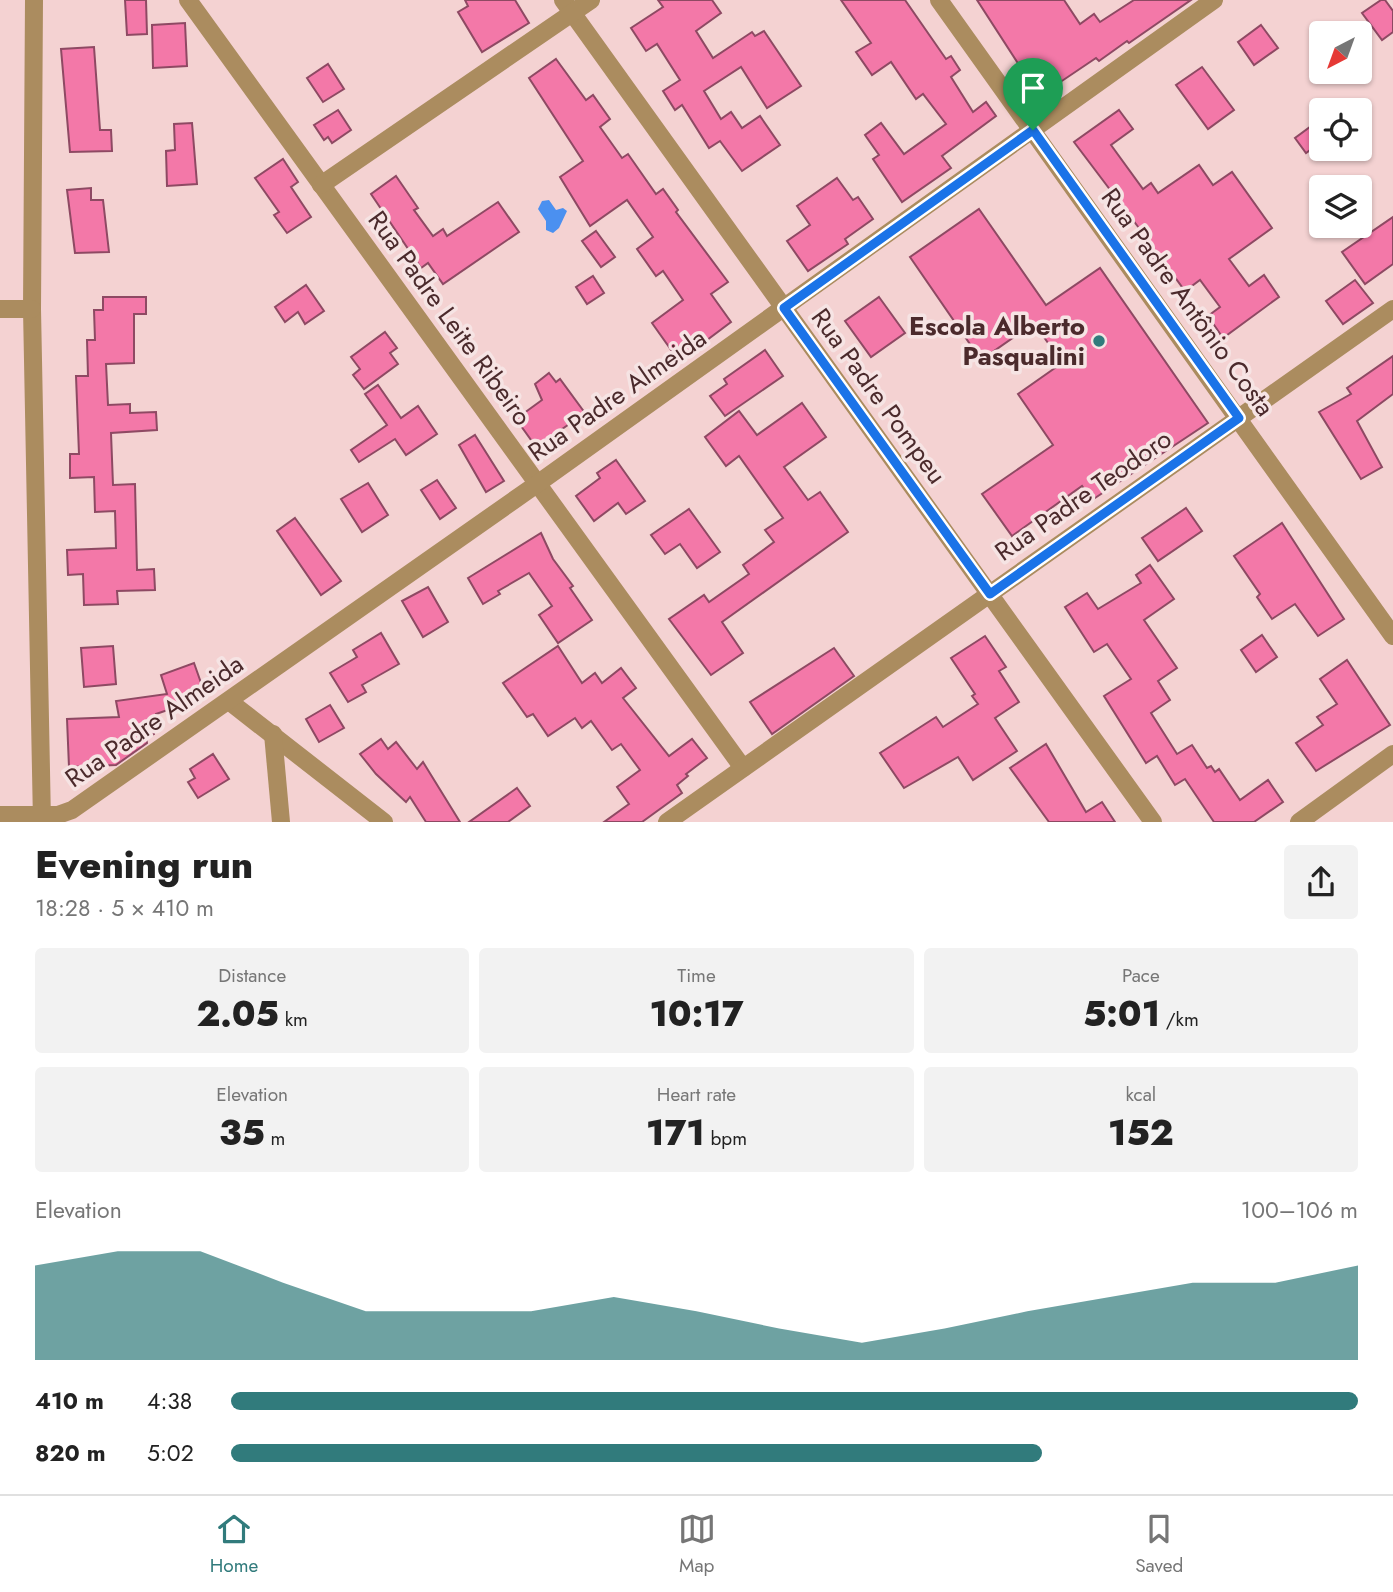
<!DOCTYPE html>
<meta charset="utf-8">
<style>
body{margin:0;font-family:Jost,sans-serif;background:#f2f2f2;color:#222;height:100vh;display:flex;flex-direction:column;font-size:26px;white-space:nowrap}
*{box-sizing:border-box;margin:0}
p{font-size:23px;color:#767676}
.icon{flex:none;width:38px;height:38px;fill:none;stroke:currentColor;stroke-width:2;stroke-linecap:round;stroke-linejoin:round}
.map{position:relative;height:822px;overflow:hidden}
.details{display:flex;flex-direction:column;background:#fff;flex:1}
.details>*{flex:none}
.needle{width:46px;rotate:221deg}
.buttons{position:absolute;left:1309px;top:21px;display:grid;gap:14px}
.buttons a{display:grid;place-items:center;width:63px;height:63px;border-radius:7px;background:#fff;box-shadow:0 2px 5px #0004;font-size:35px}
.pin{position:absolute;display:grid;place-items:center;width:60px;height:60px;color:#fff;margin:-72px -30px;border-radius:50% 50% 50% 0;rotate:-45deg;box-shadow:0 0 7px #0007}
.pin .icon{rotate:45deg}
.round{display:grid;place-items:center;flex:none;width:74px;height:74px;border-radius:7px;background:#f2f2f2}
.head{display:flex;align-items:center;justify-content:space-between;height:119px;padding:0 35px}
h1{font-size:38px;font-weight:800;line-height:52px}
.metrics{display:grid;grid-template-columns:repeat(3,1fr);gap:10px;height:119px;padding:7px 35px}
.metrics div{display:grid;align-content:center;border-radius:7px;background:#f2f2f2;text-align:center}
.metrics b{font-size:35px;font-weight:800}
.metrics small{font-size:19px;font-weight:400}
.metrics p{font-size:19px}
.chart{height:196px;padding:14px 35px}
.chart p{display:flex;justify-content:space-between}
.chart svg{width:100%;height:126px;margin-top:7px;fill:#317b7c;opacity:.7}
ul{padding:0 35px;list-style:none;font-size:23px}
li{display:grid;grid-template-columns:112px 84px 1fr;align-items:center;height:52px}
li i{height:18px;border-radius:9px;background:#317b7c}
.tab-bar{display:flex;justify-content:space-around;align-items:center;height:98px;border-top:2px solid #e0e0e0;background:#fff;font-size:19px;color:#767676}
.tab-bar a{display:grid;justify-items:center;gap:4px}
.tab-bar .selected{color:#317b7c}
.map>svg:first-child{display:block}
</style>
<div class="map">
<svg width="1393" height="822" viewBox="0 0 1393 822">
<rect width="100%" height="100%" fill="#f4d2d2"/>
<polygon fill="#4b90f0" points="549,200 556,210 563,208 567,211 559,228 553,233 546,230 546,221 538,209 542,201"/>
<g fill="#f378a8" stroke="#8e4963" stroke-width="2">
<polygon points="125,0 146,0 147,34 127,35"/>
<polygon points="465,0 515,0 529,23 482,52 458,12 468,6"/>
<polygon points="658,0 712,0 721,13 696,31 713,58 752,32 755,36 764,31 801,86 767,108 741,67 704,91 721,119 731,112 742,128 760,116 780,145 742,171 720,141 709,148 682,105 675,110 663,91 680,80 657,44 646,51 631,28 663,7"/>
<polygon points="841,0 905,0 946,59 951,56 960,70 951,77 973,112 986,102 996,116 942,156 951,168 902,202 873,159 879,155 865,135 881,123 904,154 946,124 923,94 916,99 891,62 872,75 856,52 871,43"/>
<polygon points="977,0 1064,0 1080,24 1094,14 1100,22 1134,0 1191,0 1129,43 1127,41 1099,61 1096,58 1050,89 1040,75 1030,82"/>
<polygon points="1381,0 1385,0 1393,11 1393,32 1382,40 1362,13"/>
<polygon points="185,23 187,66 153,68 152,25"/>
<polygon points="1261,25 1278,48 1254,65 1238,42"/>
<polygon points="94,47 100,130 111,130 112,151 70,152 61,49"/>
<polygon points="556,59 586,100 593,95 610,119 600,127 622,158 628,154 656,194 663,189 678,210 676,212 728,282 711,294 731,322 679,361 652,323 683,300 663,271 656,276 637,249 653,237 627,200 590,226 560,177 583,161 529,78"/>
<polygon points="328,64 344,89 323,102 307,78"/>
<polygon points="1202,67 1234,110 1208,129 1176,85"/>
<polygon points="338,110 351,130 332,143 328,137 324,140 314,125"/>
<polygon points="1119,110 1133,129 1111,145 1143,189 1151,183 1158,193 1199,165 1213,185 1232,172 1272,228 1229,259 1249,286 1264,275 1279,297 1223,338 1208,316 1220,307 1200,280 1185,291 1163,261 1158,265 1140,240 1145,236 1074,142"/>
<polygon points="192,123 197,184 167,186 166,151 175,150 174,124"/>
<polygon points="1314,124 1321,134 1321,142 1306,153 1295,138"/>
<polygon points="283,159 298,182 291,187 311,217 287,233 274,215 279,212 255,178"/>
<polygon points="396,176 418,208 414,210 433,236 443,229 447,236 498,202 519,232 443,284 428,263 421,268 371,194"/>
<polygon points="837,178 853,200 858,197 873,219 845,239 848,244 808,271 787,241 810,225 797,206"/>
<polygon points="91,188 91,200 103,200 109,252 75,253 67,190"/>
<polygon points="979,209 1046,305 1100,268 1208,423 1092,500 1082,486 1012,536 982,494 1053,445 1018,394 1062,363 1034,323 981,360 910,257"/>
<polygon points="1393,217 1393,264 1365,284 1342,252"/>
<polygon points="596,231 615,257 601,267 582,241"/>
<polygon points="593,276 604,293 587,304 576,287"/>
<polygon points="1355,280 1373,303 1343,324 1326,301"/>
<polygon points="306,285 324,311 305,324 298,312 285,322 275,307"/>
<polygon points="103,297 146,297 146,314 134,314 134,363 106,364 108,405 130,404 130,413 156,412 157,430 111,433 113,485 135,484 137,570 154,569 155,590 117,591 118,604 84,605 83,574 68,575 67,550 116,548 115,511 95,512 94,477 70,478 70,454 79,454 76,376 88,376 87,340 95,340 94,310 103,310"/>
<polygon points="879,297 905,333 871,357 845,321"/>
<polygon points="385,332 397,348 390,353 398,364 364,389 353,375 360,369 351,357"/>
<polygon points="765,350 783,376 725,416 710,396 727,384 724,379"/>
<polygon points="1393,356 1393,394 1357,421 1382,467 1361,479 1319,412 1351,394 1347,388"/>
<polygon points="549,373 556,382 560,379 585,413 555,434 558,438 539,451 516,419 542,400 535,384"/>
<polygon points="378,385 401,418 418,406 437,434 406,455 395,439 359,462 351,450 387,425 365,394"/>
<polygon points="802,403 826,437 784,467 808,500 820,492 848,532 722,622 743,653 711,675 669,619 704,595 709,602 749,574 743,565 774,542 765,530 783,518 739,456 726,466 705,437 739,411 757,435"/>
<polygon points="475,435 504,481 486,492 459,445"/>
<polygon points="616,460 645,501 626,514 618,503 594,521 576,496 600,478 597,473"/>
<polygon points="437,480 456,508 440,519 421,490"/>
<polygon points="368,483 388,515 362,532 341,499"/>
<polygon points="1186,508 1202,531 1158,561 1142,538"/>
<polygon points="689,509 720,552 697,568 680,544 665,554 651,535"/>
<polygon points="295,518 341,581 321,595 277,531"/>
<polygon points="1282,523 1344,619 1318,636 1295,604 1272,619 1257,597 1260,594 1234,556"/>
<polygon points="541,533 553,559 573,586 570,588 592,620 558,643 539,615 552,606 529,573 498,591 500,594 483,604 468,578"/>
<polygon points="1150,565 1174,599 1144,620 1177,668 1158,681 1170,700 1151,713 1177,754 1192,745 1207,768 1211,766 1215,772 1219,769 1240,800 1268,780 1283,802 1254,822 1214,822 1185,779 1175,785 1157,756 1146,763 1104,696 1131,679 1107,644 1094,652 1065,607 1087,593 1098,609 1141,583 1136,575"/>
<polygon points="428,587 448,622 423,637 402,601"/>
<polygon points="381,633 399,664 362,685 366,692 348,702 330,673 357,657 353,650"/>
<polygon points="1262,635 1277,657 1256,672 1241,650"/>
<polygon points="985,636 1006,667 999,671 1019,702 995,718 1017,751 973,780 958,757 904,788 880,753 936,717 943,727 978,704 972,696 975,694 951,658"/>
<polygon points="113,646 116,684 84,687 81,648"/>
<polygon points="558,646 582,683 595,673 602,683 621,668 636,688 623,698 669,756 692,739 707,758 686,774 688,776 677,785 682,793 642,822 604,822 629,804 617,787 640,770 621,744 612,750 591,721 582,728 575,718 548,736 533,714 527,717 503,683"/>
<polygon points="834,648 854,676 772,734 750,702"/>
<polygon points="1347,660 1390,725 1316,771 1296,743 1323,725 1317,717 1337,704 1320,679"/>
<polygon points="194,663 206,697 156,714 157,721 152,723 154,734 146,738 147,743 116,765 69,767 67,719 119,717 116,701 167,694 161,675"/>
<polygon points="330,705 344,728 319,742 306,719"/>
<polygon points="381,739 388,749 396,742 417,769 423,762 460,822 426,822 410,797 406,802 376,774 360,754"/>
<polygon points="1046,744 1086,812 1102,802 1115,822 1049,822 1010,768"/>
<polygon points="213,754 229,779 198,798 188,782 195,778 190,769"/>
<polygon points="517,788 530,806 508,822 469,822"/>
</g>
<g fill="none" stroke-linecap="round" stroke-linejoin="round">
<g stroke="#ab8c5f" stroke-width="18">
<polyline points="34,0 32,309 42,822"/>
<polyline points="188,0 743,768"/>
<polyline points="563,0 1153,822"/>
<polyline points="939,0 1393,636"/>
<polyline points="321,185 591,0"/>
<polyline points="0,309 32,309"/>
<polyline points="230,702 384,822"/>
<polyline points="273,734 281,822"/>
<polyline points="0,815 58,815 72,810 537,484 1214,0"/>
<polyline points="667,822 1393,309"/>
<polyline points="1299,822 1393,754"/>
</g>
</g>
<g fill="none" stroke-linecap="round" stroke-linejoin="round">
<defs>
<polygon id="route" points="1033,130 1239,418 990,594 784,308"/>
</defs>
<use href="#route" stroke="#fff" stroke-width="14"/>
<use href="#route" stroke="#1a73e8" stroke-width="9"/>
</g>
<circle fill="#317b7c" stroke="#f6e4e4" stroke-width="2.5" cx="1099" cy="341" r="7"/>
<g text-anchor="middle" stroke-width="7" stroke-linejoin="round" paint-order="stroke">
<g font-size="26" fill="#4b2a2c" stroke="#f6e4e4">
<text transform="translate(1188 302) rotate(54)" y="9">Rua Padre Antônio Costa</text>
<text transform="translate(450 318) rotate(54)" y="9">Rua Padre Leite Ribeiro</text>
<text transform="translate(617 395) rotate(-35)" y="9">Rua Padre Almeida</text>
<text transform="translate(879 396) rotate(54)" y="9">Rua Padre Pompeu</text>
<text transform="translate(1083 495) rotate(-35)" y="9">Rua Padre Teodoro</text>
<text transform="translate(154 721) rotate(-35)" y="9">Rua Padre Almeida</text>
</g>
<g font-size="26" font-weight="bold" fill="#4b2a2c" stroke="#f6e4e4" text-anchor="end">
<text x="1085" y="335">Escola Alberto<tspan x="1085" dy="30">Pasqualini</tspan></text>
</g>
</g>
</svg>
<div class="buttons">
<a><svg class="needle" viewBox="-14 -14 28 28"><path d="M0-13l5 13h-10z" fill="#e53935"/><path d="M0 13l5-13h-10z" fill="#767676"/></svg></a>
<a><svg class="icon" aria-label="locate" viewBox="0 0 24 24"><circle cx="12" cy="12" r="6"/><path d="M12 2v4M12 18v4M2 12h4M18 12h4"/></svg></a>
<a><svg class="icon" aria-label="layers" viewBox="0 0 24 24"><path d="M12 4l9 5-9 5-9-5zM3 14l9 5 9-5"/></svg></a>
</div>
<div class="pin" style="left:1033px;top:130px;background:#1e9e55"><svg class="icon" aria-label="arrive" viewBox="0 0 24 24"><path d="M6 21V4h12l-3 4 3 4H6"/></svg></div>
</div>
<section class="details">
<div class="head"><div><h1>Evening run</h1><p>18:28 · 5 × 410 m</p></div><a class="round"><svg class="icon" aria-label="share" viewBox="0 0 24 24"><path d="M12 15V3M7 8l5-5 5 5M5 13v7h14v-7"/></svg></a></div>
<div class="metrics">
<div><p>Distance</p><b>2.05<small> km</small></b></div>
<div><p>Time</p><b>10:17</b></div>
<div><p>Pace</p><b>5:01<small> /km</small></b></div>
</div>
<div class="metrics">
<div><p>Elevation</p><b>35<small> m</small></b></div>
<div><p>Heart rate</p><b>171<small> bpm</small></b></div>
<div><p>kcal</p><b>152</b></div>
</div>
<div class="chart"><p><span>Elevation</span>100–106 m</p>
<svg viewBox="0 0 160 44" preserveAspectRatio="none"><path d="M0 44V11L10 6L20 6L30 17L40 27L50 27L60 27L70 22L80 27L90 33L100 38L110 33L120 27L130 22L140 17L150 17L160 11V44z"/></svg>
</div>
<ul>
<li><b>410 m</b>4:38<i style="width:100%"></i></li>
<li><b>820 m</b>5:02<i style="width:72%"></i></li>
</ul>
</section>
<nav class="tab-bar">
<a class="selected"><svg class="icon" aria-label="home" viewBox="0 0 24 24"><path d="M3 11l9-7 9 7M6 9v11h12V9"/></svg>Home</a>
<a><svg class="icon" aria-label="map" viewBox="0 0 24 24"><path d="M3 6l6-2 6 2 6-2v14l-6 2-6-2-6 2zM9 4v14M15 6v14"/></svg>Map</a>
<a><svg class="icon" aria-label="saved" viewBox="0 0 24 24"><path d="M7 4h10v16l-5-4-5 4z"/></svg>Saved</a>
</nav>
